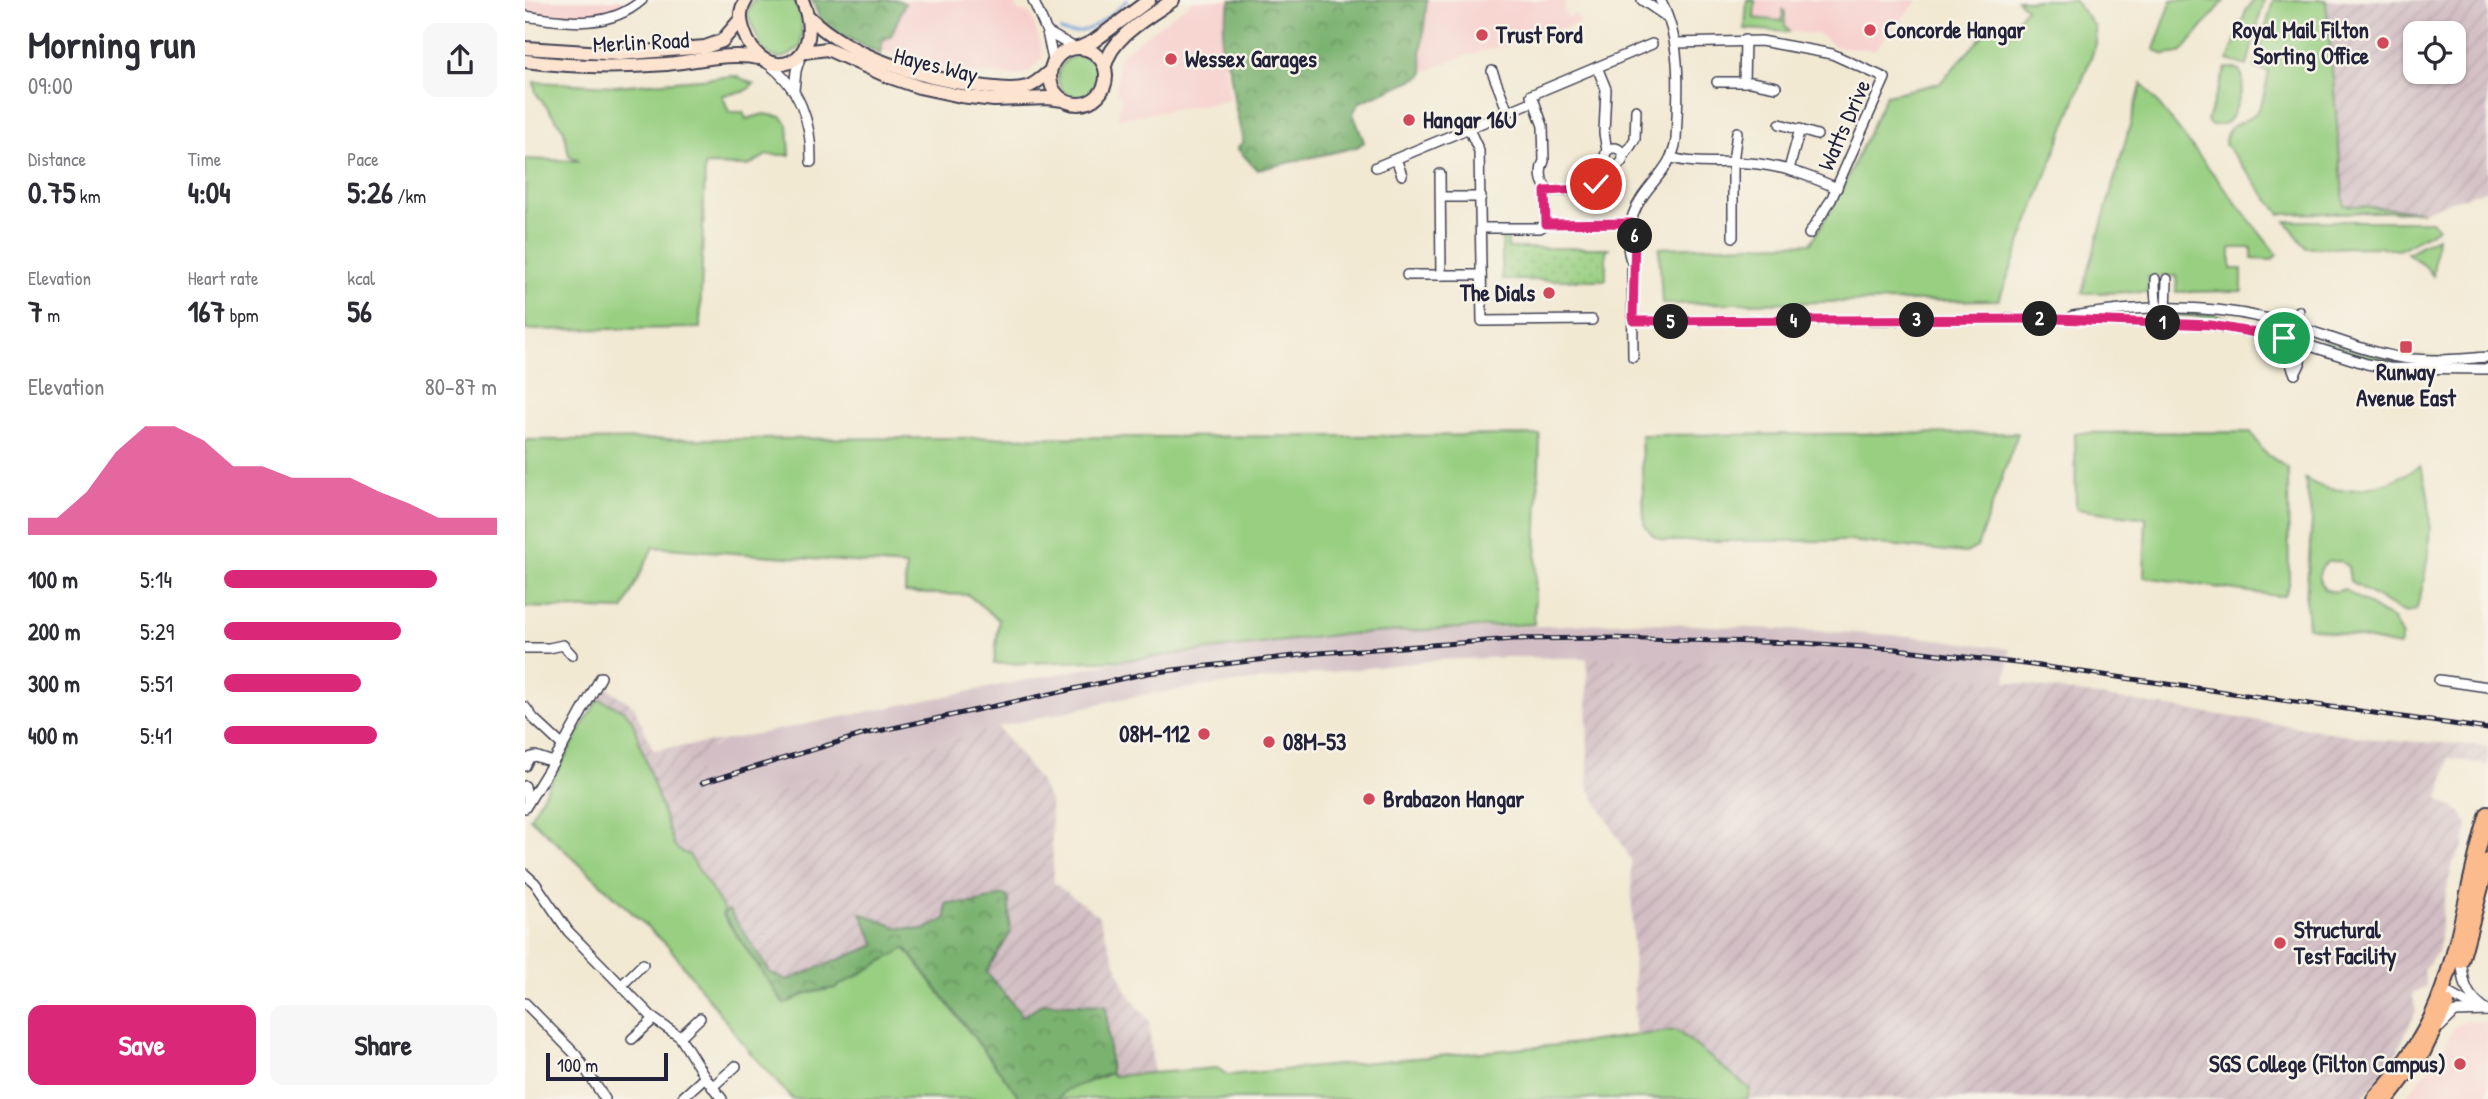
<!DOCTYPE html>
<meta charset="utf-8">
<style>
body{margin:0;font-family:"Patrick Hand",sans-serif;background:#f7f7f7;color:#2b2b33;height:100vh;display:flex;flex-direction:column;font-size:26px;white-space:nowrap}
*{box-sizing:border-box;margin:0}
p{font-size:23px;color:#7c7c81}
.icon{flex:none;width:38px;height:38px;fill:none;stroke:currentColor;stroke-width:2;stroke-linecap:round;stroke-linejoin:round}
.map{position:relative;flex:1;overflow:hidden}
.sheet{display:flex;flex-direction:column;background:#fff;width:525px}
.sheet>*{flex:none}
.tools{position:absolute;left:1878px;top:21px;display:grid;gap:14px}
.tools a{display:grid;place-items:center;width:63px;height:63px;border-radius:14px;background:#fff;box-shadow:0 2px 5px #0004;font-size:35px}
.scale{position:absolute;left:21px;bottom:18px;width:122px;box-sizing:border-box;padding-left:7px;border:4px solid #22223b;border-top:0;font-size:19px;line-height:24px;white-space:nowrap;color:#22223b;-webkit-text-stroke:5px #f7f3e8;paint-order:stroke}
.pin{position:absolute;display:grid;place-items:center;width:60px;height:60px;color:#fff;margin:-30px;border:4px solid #fff;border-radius:50%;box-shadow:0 2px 7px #0007}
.km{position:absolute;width:35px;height:35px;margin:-18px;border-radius:50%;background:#222;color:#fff;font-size:19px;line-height:35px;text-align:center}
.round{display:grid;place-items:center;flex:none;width:74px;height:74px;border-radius:14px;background:#f7f7f7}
.summary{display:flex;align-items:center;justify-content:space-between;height:119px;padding:0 28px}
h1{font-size:38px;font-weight:700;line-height:52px}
.stats{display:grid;grid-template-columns:repeat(3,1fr);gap:10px;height:119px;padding:7px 28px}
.stats div{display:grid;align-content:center}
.stats b{font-size:30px;font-weight:700}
.stats small{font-size:19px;font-weight:400}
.stats p{font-size:19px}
.chart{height:196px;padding:14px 28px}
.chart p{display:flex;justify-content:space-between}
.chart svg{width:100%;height:126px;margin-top:7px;fill:#db2777;opacity:.7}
.button{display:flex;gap:14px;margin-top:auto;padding:14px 28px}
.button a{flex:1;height:80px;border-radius:14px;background:#db2777;color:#fff;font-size:28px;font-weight:700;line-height:80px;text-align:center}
.button a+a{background:#f7f7f7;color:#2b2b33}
ul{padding:0 28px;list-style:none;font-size:23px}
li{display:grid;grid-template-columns:112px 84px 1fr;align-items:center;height:52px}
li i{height:18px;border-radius:9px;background:#db2777}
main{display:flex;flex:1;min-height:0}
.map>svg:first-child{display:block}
</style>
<main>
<section class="sheet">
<div class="summary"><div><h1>Morning run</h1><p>09:00</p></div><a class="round"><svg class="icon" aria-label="share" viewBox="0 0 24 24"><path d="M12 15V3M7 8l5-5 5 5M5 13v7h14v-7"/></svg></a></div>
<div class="stats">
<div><p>Distance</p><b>0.75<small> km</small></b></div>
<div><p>Time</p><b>4:04</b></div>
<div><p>Pace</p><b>5:26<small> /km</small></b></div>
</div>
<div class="stats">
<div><p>Elevation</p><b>7<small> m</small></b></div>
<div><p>Heart rate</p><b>167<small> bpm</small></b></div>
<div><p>kcal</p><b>56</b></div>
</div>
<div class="chart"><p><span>Elevation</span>80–87 m</p>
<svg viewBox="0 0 160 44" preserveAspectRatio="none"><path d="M0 44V38L10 38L20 29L30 15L40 6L50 6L60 11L70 20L80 20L90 24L100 24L110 24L120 29L130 33L140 38L150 38L160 38V44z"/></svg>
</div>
<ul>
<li><b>100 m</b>5:14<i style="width:78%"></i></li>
<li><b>200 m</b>5:29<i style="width:65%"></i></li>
<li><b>300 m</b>5:51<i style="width:50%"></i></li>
<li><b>400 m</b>5:41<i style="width:56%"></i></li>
</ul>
<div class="button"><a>Save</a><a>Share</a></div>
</section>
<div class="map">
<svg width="1963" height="1099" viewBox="0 0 1963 1099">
<defs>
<pattern id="industrial-furrows" width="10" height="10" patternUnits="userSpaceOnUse" patternTransform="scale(1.75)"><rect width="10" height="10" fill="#d2bec4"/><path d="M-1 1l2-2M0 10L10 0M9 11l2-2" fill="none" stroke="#b4a3a9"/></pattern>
<pattern id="forest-crowns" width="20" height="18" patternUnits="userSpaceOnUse" patternTransform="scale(1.75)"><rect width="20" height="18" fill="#7ab26f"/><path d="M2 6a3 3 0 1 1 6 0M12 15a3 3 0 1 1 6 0" fill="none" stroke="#64905c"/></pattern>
<pattern id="garden-dots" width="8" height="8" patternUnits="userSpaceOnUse" patternTransform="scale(1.75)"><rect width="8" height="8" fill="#98cf81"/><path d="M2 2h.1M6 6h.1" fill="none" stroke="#83b170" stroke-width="1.8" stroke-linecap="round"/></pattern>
</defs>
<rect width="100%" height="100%" fill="#f7f3e8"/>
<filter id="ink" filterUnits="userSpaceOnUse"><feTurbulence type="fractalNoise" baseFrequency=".0143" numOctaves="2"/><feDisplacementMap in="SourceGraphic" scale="14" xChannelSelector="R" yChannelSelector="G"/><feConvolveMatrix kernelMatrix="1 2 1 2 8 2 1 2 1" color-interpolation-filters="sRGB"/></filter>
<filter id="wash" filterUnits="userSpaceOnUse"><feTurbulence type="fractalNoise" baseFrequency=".00686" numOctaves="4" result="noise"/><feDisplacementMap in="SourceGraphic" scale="28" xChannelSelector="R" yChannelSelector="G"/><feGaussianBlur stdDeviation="1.57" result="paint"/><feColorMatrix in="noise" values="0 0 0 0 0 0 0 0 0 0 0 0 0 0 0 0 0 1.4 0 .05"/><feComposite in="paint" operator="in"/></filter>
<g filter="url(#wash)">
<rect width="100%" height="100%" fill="#f2e9d3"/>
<g fill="#f7d0ce">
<polygon points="0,0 105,0 71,16 30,15 0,10"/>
<polygon points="381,0 490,0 492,11 503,13 507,17 516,47 517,58 507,70 494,76 447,73 397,65 357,50 358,40"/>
<polygon points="669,0 706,0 700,19 696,42 705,100 592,119 597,98 592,94 593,62 595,55"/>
<polygon points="902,0 1040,0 1039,9 1042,17 1051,14 1055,24 940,56 899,72 896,56"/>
<polygon points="1222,0 1393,0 1349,50 1310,46 1293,34 1220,29"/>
<polygon points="1942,1020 1963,1023 1963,1099 1880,1099 1920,1045 1929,1027"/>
</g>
<g fill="url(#industrial-furrows)" fill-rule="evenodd">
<path d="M1802,0H1963V189L1898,211L1819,205ZM1890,33H1928V72H1890Z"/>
<polygon points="1062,658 1317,663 1439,675 1856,740 1954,745 1963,747 1963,765 1924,758 1914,799 1937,813 1943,827 1938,847 1927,865 1918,908 1913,951 1899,969 1901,987 1887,994 1891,1011 1865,1067 1836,1099 1222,1099 1225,1089 1151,1031 1110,1036 1106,860 1063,787"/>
<polygon points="81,687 109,706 128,750 197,741 188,746 174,771 183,800 222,806 302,773 473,727 513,779 525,801 529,883 573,915 601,990 624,1021 628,1073 588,1076 581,1005 518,1003 498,1016 461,972 484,938 478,896 449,903 422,903 421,919 400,930 371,927 337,914 351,945 262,980 246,973 204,910 200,911 164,855 153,850 149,845 107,720 76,700 72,701"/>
</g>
<polygon fill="#d2bec4" points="1111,622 1386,636 1485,649 1481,682 1317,663 988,657 913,660 665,688 600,698 473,727 302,773 222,806 202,809 192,808 183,800 174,771 181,753 197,741 602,660 810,635"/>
<g fill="#98cf81" stroke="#5d785e" stroke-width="2">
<path d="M228,0H268L270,2L277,21L276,46C258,63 250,61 232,46L235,45L234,42L222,13Z"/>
<polygon points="1222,0 1230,0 1229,18 1257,21 1258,10 1260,12 1260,25 1264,32 1220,29"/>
<polygon points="1492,0 1549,0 1570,27 1571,44 1474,300 1137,304 1134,248 1286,243 1316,192 1361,95 1415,83 1470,22 1483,31 1501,8"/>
<polygon points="1647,0 1700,0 1656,53 1639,55 1629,49"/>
<polygon points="1729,0 1739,0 1722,66 1703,60 1721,11"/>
<path d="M1748,0H1801L1819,205L1898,211L1755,214L1700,144C1700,120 1721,126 1733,110C1740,101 1741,83 1744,72L1730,68Z"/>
<circle cx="554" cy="77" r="21"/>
<path d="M1701,68C1706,68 1713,68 1716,73C1722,82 1710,115 1702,122C1697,125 1691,125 1685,125L1682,120Z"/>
<polygon points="210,76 229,84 219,92 197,95 204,112 218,112 221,119 239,114 257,117 263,125 265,155 242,155 223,166 180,165 175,328 0,330 0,159 54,161 44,156 39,130 11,93 9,82 90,86"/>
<polygon points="1617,83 1752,255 1747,260 1727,259 1727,248 1706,248 1706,269 1717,269 1717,291 1651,292 1652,276 1623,277 1623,292 1557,293"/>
<polygon points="1761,221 1906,221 1913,228 1874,250 1856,247 1781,248"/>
<polygon points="1912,237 1908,276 1900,266 1882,253"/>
<polygon points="1645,313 1690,314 1711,321 1755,329 1760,333 1713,325 1694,318 1647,315"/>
<polygon points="1726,432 1738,451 1763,469 1764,585 1760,595 1752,596 1619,577 1621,518 1551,509 1550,433"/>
<path d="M1493,433L1452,547L1441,553L1324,541H1141C1129,538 1125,533 1119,523L1116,435Z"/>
<polygon points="1015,435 1009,624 810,635 602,660 469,664 474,620 443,595 380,593 381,566 128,547 98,610 0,607 0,440"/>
<path d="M1895,466C1912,503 1904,571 1891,610L1881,613L1873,610L1825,581L1823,567L1816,561L1802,562C1784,576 1799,599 1819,589L1868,620L1877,636L1874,646L1783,627L1781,598L1787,521L1780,479C1788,483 1797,488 1806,489C1838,493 1868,483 1895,466Z"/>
<polygon points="76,700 100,711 107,720 149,845 153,850 164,855 200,911 197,914 259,1004 282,993 310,988 380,948 496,1099 267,1099 223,1050 144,947 5,818 72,701"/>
<polygon points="1151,1030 1225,1089 1222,1099 533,1099 541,1090 586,1073 588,1076 692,1068 703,1075 1055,1043"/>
</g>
<g fill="url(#forest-crowns)" stroke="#4e6a55" stroke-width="2">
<polygon points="287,0 372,0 380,3 366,36 358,40 355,54 312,33 296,21"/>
<polygon points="706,0 902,0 896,56 899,72 897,76 835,102 828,113 839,142 832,147 732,170 712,148 718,142 710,105 705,71 696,42 700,19"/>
<polygon points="478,895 484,898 485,934 461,972 498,1016 518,1003 581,1005 586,1073 541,1090 533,1099 496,1099 381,948 310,988 282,993 259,1004 198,914 204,910 246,973 262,980 351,945 336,913 371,927 399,930 421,919 421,903 449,903"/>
</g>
<g fill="url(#garden-dots)" stroke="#5d785e" stroke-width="2">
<polygon points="977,232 983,232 983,248 1085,248 1081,250 1081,280 977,280"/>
<polygon points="1800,339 1837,353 1963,360 1963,365 1867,364 1843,359 1798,344"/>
</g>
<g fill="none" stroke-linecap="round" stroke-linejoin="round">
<path stroke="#72a0da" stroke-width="2.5" d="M535,30C558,43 586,13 603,0"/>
</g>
</g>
<g filter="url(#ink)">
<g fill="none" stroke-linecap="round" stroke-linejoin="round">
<defs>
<g id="street">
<polyline points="508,0 522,32 528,60"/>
<polyline points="1117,0 1142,17"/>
<path d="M0,16C40,22 83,30 117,0"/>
<polyline points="522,32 550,48"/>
<polyline points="1150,43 1236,41 1307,54 1360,78 1306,200 1284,234"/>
<path d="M242,63C274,86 287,122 286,162"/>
<polyline points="1072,67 1081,89 1079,133 1082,151"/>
<polyline points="967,71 983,112"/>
<polyline points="1192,82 1226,82 1251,87"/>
<polyline points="1219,82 1220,40"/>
<polyline points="269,90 271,71 276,54"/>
<polyline points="1009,101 1006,95 1127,44"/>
<path d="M1009,101L1018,126L1019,161C1015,169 1015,179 1020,186L1021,224"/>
<polyline points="1255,124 1292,135"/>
<polyline points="944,129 954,151 957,321 1067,320"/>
<circle cx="1089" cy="157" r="9"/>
<polyline points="1099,156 1110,139 1111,110"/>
<path d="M1147,158C1171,165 1197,161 1223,163C1255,165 1282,175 1312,188"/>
<polyline points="871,159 877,175"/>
<polyline points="851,167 1009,101"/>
<polyline points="1264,169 1275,129"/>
<polyline points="915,174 916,275"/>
<path d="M1020,191C1046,191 1076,192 1091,166"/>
<polyline points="916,197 956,197"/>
<path d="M1106,226C1112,236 1111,252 1107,262L1108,357"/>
<polyline points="957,228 1015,228 1021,224 1107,223"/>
<polyline points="1208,237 1208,162 1212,132"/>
<path d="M1107,262C1101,250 1103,238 1106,226C1107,222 1107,218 1108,215C1118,186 1147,171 1151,140C1153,94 1158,41 1135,0"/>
<polyline points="882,275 956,275"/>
<path d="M1630,279C1630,296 1630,308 1639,323"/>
<polyline points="1641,313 1642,279"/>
<path d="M1548,316C1611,306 1676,303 1739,318C1783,327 1823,347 1867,356C1897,363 1932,359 1963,357"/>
<polyline points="1108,321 1532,319 1686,325 1763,339 1842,364 1864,368 1963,369"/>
<path d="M1770,374C1760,355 1764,329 1774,311"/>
<polyline points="1770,374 1775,364 1776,338"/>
<polyline points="0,648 24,648 38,645 47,655"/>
<polyline points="1914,680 1963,687"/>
<polyline points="0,707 9,719 38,746"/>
<polyline points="0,766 4,758 10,756 28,762"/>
<polyline points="0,786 3,803"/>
<polyline points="0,808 38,746 76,677"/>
<polyline points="0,874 10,883 43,931 129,1019 155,1037 180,1077 197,1099"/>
<path d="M1936,959C1939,985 1940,995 1962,1011"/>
<polyline points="97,985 118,964"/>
<polyline points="1917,990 1952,1009"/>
<polyline points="0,1003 51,1055 80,1099"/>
<polyline points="1915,1027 1930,1012 1963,1011"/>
<polyline points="155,1037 175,1018"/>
<polyline points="107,1039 129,1019"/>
<polyline points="187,1087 211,1066"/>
<polyline points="158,1097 180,1077"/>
</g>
<g id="secondary">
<path d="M221,0C214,11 215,20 219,32C238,89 305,65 277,0"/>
<path d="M284,17C326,58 397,78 454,86C469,88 488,91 502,87C511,84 518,77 525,71"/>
<circle cx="553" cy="76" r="28"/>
<polyline points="0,48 94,54 180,47 197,41 215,20"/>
<polyline points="554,48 569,41 624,0"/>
<polyline points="279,52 302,49 362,76 394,87 436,96 469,100 523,98 538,100"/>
<path d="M0,61C47,67 94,68 142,64C173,61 204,52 234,58"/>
<path d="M580,66C587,36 624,17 648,0"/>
</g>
<g id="primary">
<polyline points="1936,961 1963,861"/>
<path d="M1849,1099C1872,1074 1892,1047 1907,1016C1936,952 1942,880 1963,814"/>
<polyline points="1862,1099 1898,1052 1922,1003"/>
</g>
</defs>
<use href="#street" stroke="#414052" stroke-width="12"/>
<use href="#secondary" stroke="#414052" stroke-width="16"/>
<use href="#primary" stroke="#414052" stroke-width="18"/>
<use href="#street" stroke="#fff" stroke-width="9"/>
<use href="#secondary" stroke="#fde4d1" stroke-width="12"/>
<use href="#primary" stroke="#fbbb8c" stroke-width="14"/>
<defs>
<polyline id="rail" points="177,783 340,734 623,673 794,653 989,639 1081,638 1277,643 1371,649 1500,664 1963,729"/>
</defs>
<use href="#rail" stroke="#22223b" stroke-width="5"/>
<use href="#rail" stroke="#f7f3e8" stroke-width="2.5" stroke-dasharray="8" stroke-linecap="butt"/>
</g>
</g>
<g fill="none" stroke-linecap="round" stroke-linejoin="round" filter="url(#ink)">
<defs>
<polyline id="route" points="1071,184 1057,189 1020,191 1021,224 1107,223 1110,233 1108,321 1532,319 1686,325 1759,338"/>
</defs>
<use href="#route" stroke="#fff" stroke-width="14"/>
<use href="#route" stroke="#db2777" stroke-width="9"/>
</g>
<g fill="#d1495b" stroke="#f7f3e8" stroke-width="2.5">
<circle cx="1345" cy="30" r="7"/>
<circle cx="957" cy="35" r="7"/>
<circle cx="1858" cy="43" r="7"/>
<circle cx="646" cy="59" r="7"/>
<circle cx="884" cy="120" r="7"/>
<circle cx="1024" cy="293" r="7"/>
<rect x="1874" y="340" width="14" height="14" rx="3.5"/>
<circle cx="679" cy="734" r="7"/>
<circle cx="744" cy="742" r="7"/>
<circle cx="844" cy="799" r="7"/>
<circle cx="1755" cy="943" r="7"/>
<circle cx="1935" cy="1064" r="7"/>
</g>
<g text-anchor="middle" stroke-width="5" stroke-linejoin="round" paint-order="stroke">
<g font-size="23" font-weight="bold" fill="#22223b" stroke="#f7f3e8" text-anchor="start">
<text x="1359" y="38">Concorde Hangar</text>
<text x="1844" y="38" text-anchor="end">Royal Mail Filton<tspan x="1844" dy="26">Sorting Office</tspan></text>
<text x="971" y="43">Trust Ford</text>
<text x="660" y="67">Wessex Garages</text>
<text x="898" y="128">Hangar 16U</text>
<text x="1010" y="301" text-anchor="end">The Dials</text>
<text x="1881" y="380" text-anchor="middle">Runway<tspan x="1881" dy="26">Avenue East</tspan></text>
<text x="665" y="742" text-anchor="end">08M-112</text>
<text x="758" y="750">08M-53</text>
<text x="858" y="807">Brabazon Hangar</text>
<text x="1769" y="938">Structural<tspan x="1769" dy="26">Test Facility</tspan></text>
<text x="1921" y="1072" text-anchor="end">SGS College (Filton Campus)</text>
</g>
<g font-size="23" fill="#22223b" stroke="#f7f3e8">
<text transform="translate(116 42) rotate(-3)" y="8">Merlin Road</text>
<text transform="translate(411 65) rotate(14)" y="8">Hayes Way</text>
<text transform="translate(1319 125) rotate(-66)" y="8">Watts Drive</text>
</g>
</g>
</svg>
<div class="tools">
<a><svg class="icon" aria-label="locate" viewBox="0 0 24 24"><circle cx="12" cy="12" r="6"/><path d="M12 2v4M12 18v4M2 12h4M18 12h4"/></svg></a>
</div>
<div class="scale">100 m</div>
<div class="pin" style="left:1759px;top:338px;background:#1e9e55"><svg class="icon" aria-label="arrive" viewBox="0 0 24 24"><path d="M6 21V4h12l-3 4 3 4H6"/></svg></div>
<div class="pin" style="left:1071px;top:184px;background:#d93025"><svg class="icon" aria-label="check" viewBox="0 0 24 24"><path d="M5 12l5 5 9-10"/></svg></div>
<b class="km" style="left:1638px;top:323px">1</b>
<b class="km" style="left:1515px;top:319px">2</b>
<b class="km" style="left:1392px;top:320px">3</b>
<b class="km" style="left:1269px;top:321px">4</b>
<b class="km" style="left:1146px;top:322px">5</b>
<b class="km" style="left:1110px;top:236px">6</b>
</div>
</main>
